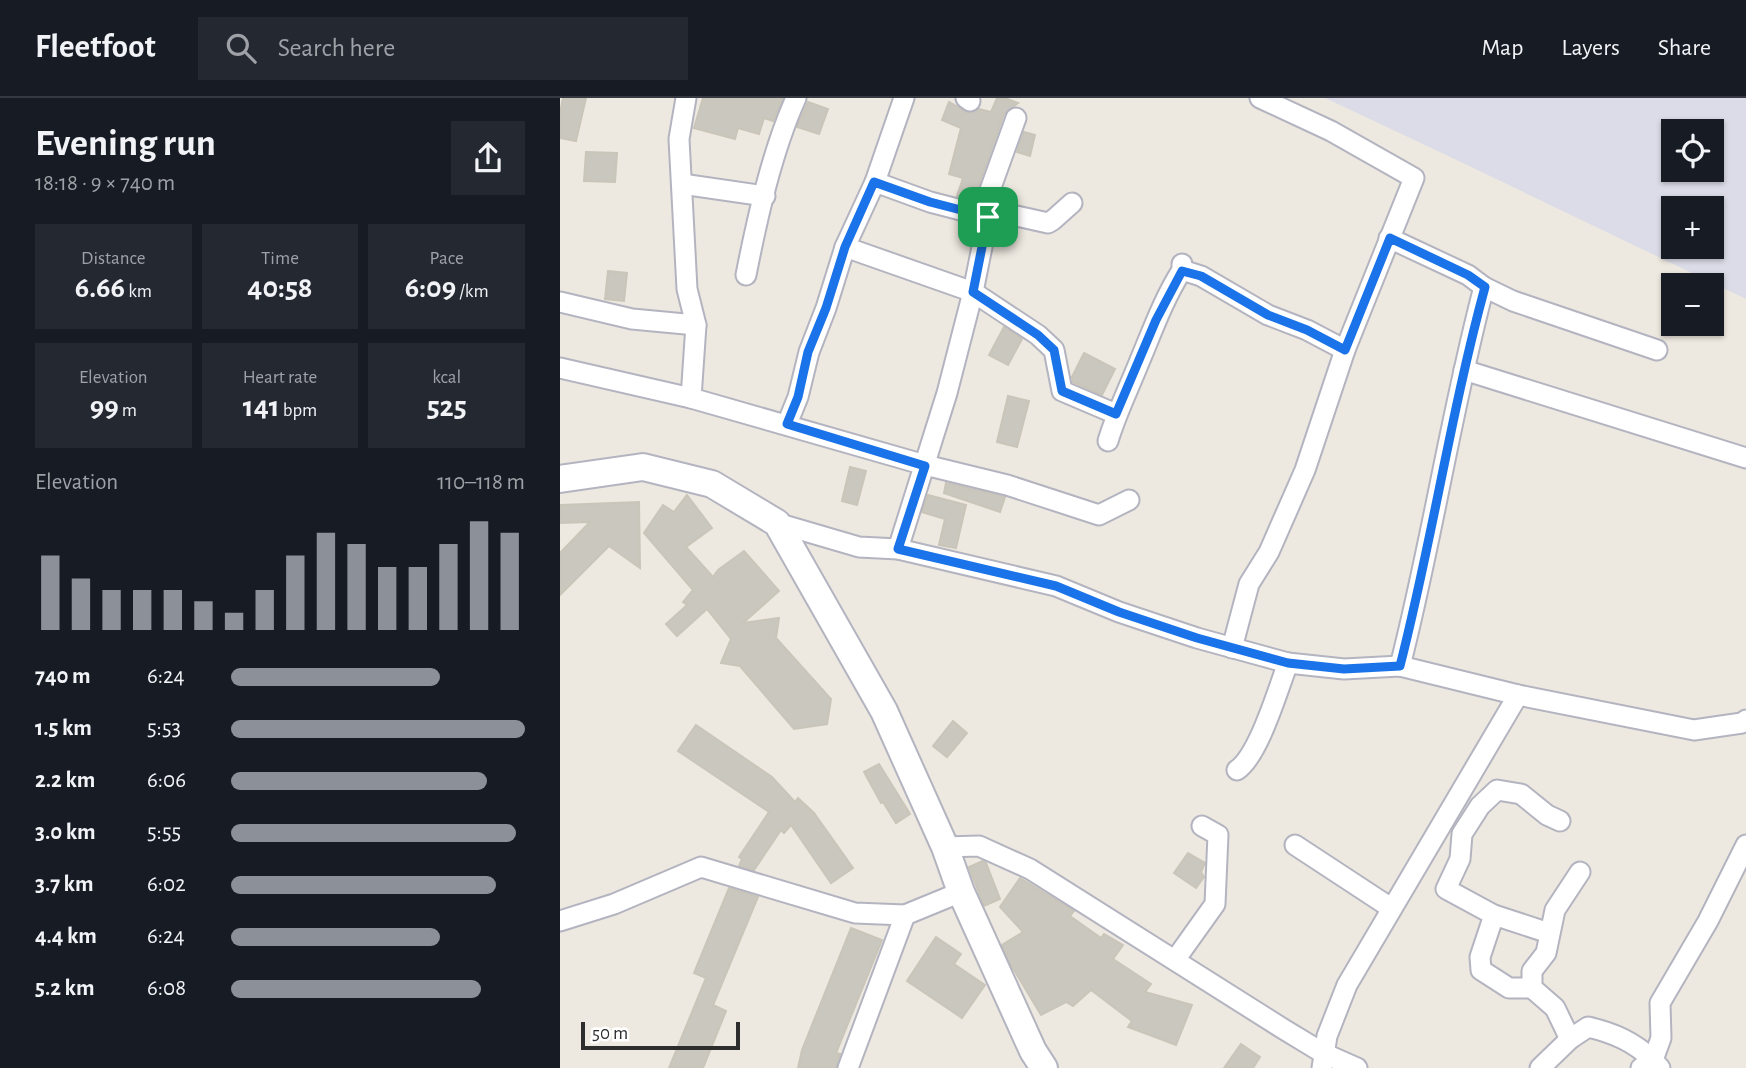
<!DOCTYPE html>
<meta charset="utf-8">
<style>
body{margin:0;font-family:"Alegreya Sans",sans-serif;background:#242831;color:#f1f3f6;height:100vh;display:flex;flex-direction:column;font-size:26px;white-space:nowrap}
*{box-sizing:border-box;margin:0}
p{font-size:23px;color:#9ea1a6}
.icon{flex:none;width:38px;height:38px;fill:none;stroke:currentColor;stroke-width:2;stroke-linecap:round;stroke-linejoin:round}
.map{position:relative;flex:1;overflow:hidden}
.side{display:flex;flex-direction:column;background:#171b24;width:560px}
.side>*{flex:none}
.fabs{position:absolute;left:1101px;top:21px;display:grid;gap:14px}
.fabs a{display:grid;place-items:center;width:63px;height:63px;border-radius:0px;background:#171b24;box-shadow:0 2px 5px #0004;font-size:35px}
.scale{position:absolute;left:21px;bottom:18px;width:159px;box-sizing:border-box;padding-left:7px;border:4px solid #2d2d2d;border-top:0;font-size:19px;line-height:24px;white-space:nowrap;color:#2d2d2d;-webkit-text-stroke:5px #fff;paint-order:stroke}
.pin{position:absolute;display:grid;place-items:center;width:60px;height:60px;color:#fff;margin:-30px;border-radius:14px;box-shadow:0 4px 10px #0006}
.round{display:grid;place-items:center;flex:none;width:74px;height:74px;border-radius:0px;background:#242831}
.headline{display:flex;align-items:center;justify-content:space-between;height:119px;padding:0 35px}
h1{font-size:38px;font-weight:700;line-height:52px}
.stats{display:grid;grid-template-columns:repeat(3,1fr);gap:10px;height:119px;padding:7px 35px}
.stats div{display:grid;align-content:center;border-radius:0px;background:#242831;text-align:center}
.stats b{font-size:30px;font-weight:700}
.stats small{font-size:19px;font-weight:400}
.stats p{font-size:19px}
.chart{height:196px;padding:14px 35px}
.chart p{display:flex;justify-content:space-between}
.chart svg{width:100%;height:126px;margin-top:7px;stroke:#8c9099;stroke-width:6}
ul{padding:0 35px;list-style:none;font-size:23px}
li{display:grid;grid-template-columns:112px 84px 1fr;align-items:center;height:52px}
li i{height:18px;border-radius:9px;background:#8c9099}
header{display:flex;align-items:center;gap:42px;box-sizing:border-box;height:98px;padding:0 35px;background:#171b24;border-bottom:2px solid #363941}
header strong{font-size:33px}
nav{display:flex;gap:38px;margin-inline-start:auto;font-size:24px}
.search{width:490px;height:63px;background:#242831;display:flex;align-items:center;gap:18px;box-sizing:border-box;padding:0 24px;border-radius:0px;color:#9ea1a6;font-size:26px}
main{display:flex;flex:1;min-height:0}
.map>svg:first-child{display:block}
</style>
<header>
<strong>Fleetfoot</strong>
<div class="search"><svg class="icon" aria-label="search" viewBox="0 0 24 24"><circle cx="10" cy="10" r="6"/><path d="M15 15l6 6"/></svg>Search here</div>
<nav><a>Map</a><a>Layers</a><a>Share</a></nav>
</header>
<main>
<section class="side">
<div class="headline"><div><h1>Evening run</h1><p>18:18 · 9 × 740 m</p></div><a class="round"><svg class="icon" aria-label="share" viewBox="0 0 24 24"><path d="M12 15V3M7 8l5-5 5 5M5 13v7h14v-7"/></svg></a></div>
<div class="stats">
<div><p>Distance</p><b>6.66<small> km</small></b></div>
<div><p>Time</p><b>40:58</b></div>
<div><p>Pace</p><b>6:09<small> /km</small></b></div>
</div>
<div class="stats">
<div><p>Elevation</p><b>99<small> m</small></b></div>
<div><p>Heart rate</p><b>141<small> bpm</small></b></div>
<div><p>kcal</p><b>525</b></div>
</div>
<div class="chart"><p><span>Elevation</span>110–118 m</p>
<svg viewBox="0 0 160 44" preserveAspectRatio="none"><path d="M5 44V18M15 44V26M25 44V30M35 44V30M45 44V30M55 44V34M65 44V38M75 44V30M85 44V18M95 44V10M105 44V14M115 44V22M125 44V22M135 44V14M145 44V6M155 44V10"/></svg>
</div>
<ul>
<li><b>740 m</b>6:24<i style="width:71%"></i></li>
<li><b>1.5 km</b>5:53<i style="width:100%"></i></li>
<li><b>2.2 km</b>6:06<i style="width:87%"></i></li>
<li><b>3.0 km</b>5:55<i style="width:97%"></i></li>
<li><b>3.7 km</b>6:02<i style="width:90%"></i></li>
<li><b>4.4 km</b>6:24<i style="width:71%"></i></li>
<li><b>5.2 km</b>6:08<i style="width:85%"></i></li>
</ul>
</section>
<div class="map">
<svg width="1186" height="970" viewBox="0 0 1186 970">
<rect width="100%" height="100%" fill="#eee9e0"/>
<path fill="#dbdce7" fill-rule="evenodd" d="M765,0H1186V201L884,56ZM1113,33H1152V72H1113ZM1113,110H1152V149H1113Z"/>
<g fill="#cac7be" stroke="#cac5b9" stroke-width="2">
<polygon points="3,0 26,0 16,43 0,40 0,15"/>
<polygon points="143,0 223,0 213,23 204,20 199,36 178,30 175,41 134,30"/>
<polygon points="437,0 445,0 458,5 444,16 413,103 397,98 403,80 389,76 401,30 382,22 389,4 408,15 419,11 431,14"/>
<polygon points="248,4 268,11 259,36 237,29"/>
<polygon points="464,34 475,37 470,58 457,54"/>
<polygon points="26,54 57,55 55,84 24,83"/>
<polygon points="48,173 67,175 64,203 45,201"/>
<polygon points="444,229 462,241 448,267 429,257"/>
<polygon points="524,255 555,271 542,297 513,284 512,279"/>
<polygon points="448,298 469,303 457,349 437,344"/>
<polygon points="290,369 306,373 297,407 282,403"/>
<polygon points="386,385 445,399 440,414 384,395"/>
<polygon points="127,397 152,430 126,449 153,479 158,472 184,453 219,493 183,525 219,520 216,540 271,601 267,626 234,631 180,568 161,565 171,541 147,511 117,538 106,526 127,507 123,504 133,492 84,435 103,407 114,414"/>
<polygon points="368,397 406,407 396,450 379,447 385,421 362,414"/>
<polygon points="79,404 80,470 49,448 0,497 0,455 30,424 0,425 0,407"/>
<polygon points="393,623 407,635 387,659 373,648"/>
<polygon points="136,627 212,679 235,704 238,700 254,715 293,770 271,785 231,727 224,735 221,732 194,772 179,768 182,761 179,759 209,714 118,653"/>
<polygon points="319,666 350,716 336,725 323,704 321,705 304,674"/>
<polygon points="628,755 645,765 641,774 644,779 636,790 614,775"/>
<polygon points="423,763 426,765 440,801 424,808 409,769"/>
<polygon points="460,780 514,813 510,818 541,840 544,836 563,847 553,861 591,886 585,894 632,907 616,947 568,929 572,923 531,892 513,908 506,904 481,917 451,867 442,847 463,834 440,809"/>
<polygon points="169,790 198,799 153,907 166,913 143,970 109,970 146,880 134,875"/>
<polygon points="291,830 322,842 276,955 280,956 276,970 238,970 242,952"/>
<polygon points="376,839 401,856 394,866 425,887 402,920 347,883"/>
<polygon points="681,946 700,959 693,970 664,970"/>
</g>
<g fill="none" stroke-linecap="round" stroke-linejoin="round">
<defs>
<g id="street">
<polyline points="126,0 119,41 127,191 136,227 131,300"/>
<polyline points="406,0 410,3"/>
<polyline points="315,84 370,104 428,119 452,117 488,125 493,122 512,105"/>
<polyline points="122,86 205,98"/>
<polyline points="421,117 456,20"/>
<polyline points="829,140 908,177 924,189 953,203 1097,252"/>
<polyline points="285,149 413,194 478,237 494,252 502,293 556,316"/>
<polyline points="622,172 641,178 708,217 747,232 785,252"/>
<path d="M186,177C197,121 212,53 236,0"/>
<polyline points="0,204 72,221 136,227"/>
<polyline points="0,270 131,300 365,367 447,387 539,417 569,402"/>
<polyline points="904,272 1186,360"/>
<polyline points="227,326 238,299 249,254 266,210 285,149 315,84 344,0"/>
<path d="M548,343C556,316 568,292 578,267C592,234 603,202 622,172V166"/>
<polyline points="217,425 299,449 338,451 496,488 559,514 637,540 728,565 784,571 840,568 958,597 1134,632 1182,625 1186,622"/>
<polyline points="338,451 387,295 413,194 428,119"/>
<polyline points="672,550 689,486 709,454 745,372 785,252 854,80 771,33 700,0"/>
<path d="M840,568C872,443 891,314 924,189"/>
<path d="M677,672C699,657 718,591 728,565"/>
<polyline points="735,747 831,810"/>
<polyline points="385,749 419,748 470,771 725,932 763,955 797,970"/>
<polyline points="934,817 920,859 921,872 949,890 972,890"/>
<polyline points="0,823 54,806 141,769 295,815 345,817 401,794"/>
<polyline points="989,835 934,817 886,791 900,761 902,736 920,708 937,692 961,696 987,717 1000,723"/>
<polyline points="615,862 655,806 658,737 642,728"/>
<polyline points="1010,941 995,910 972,890 972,873 986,855 995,812 1020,774"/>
<polyline points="288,970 345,817"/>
<polyline points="762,970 767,938 787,887 958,597"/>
<path d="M980,970L1010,941L1028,929C1054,935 1074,944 1093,962L1081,970"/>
<polyline points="1100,970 1093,962 1101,940 1100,905 1148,823 1186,747"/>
</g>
<polyline id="secondary" points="0,381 83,369 152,386 217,425 324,613 385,749 401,794 473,953 484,970"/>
</defs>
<use href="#street" stroke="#b3b4c0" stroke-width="23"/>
<use href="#secondary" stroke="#b3b4c0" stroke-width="30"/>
<use href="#street" stroke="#fff" stroke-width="19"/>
<use href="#secondary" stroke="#fff" stroke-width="26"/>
</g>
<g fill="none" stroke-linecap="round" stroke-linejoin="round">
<defs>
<path id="route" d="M314,84L370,104L428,119L413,194L478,237L494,252L502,293L556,316L596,222L622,173L641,178L708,217L747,232L785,252L830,140L908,177L925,189C891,314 872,443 840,568L784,571L728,565L637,540L559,514L496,488L338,451L365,368L227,326L238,299L248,254L266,210L285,149Z"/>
</defs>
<use href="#route" stroke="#fff" stroke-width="14"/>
<use href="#route" stroke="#1a73e8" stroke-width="9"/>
</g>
</svg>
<div class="fabs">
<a><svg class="icon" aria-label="locate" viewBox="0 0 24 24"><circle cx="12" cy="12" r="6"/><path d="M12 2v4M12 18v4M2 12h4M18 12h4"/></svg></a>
<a>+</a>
<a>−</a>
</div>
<div class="scale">50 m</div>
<div class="pin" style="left:428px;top:119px;background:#1e9e55"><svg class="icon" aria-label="arrive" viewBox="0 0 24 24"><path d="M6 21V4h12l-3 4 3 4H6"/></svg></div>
</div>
</main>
